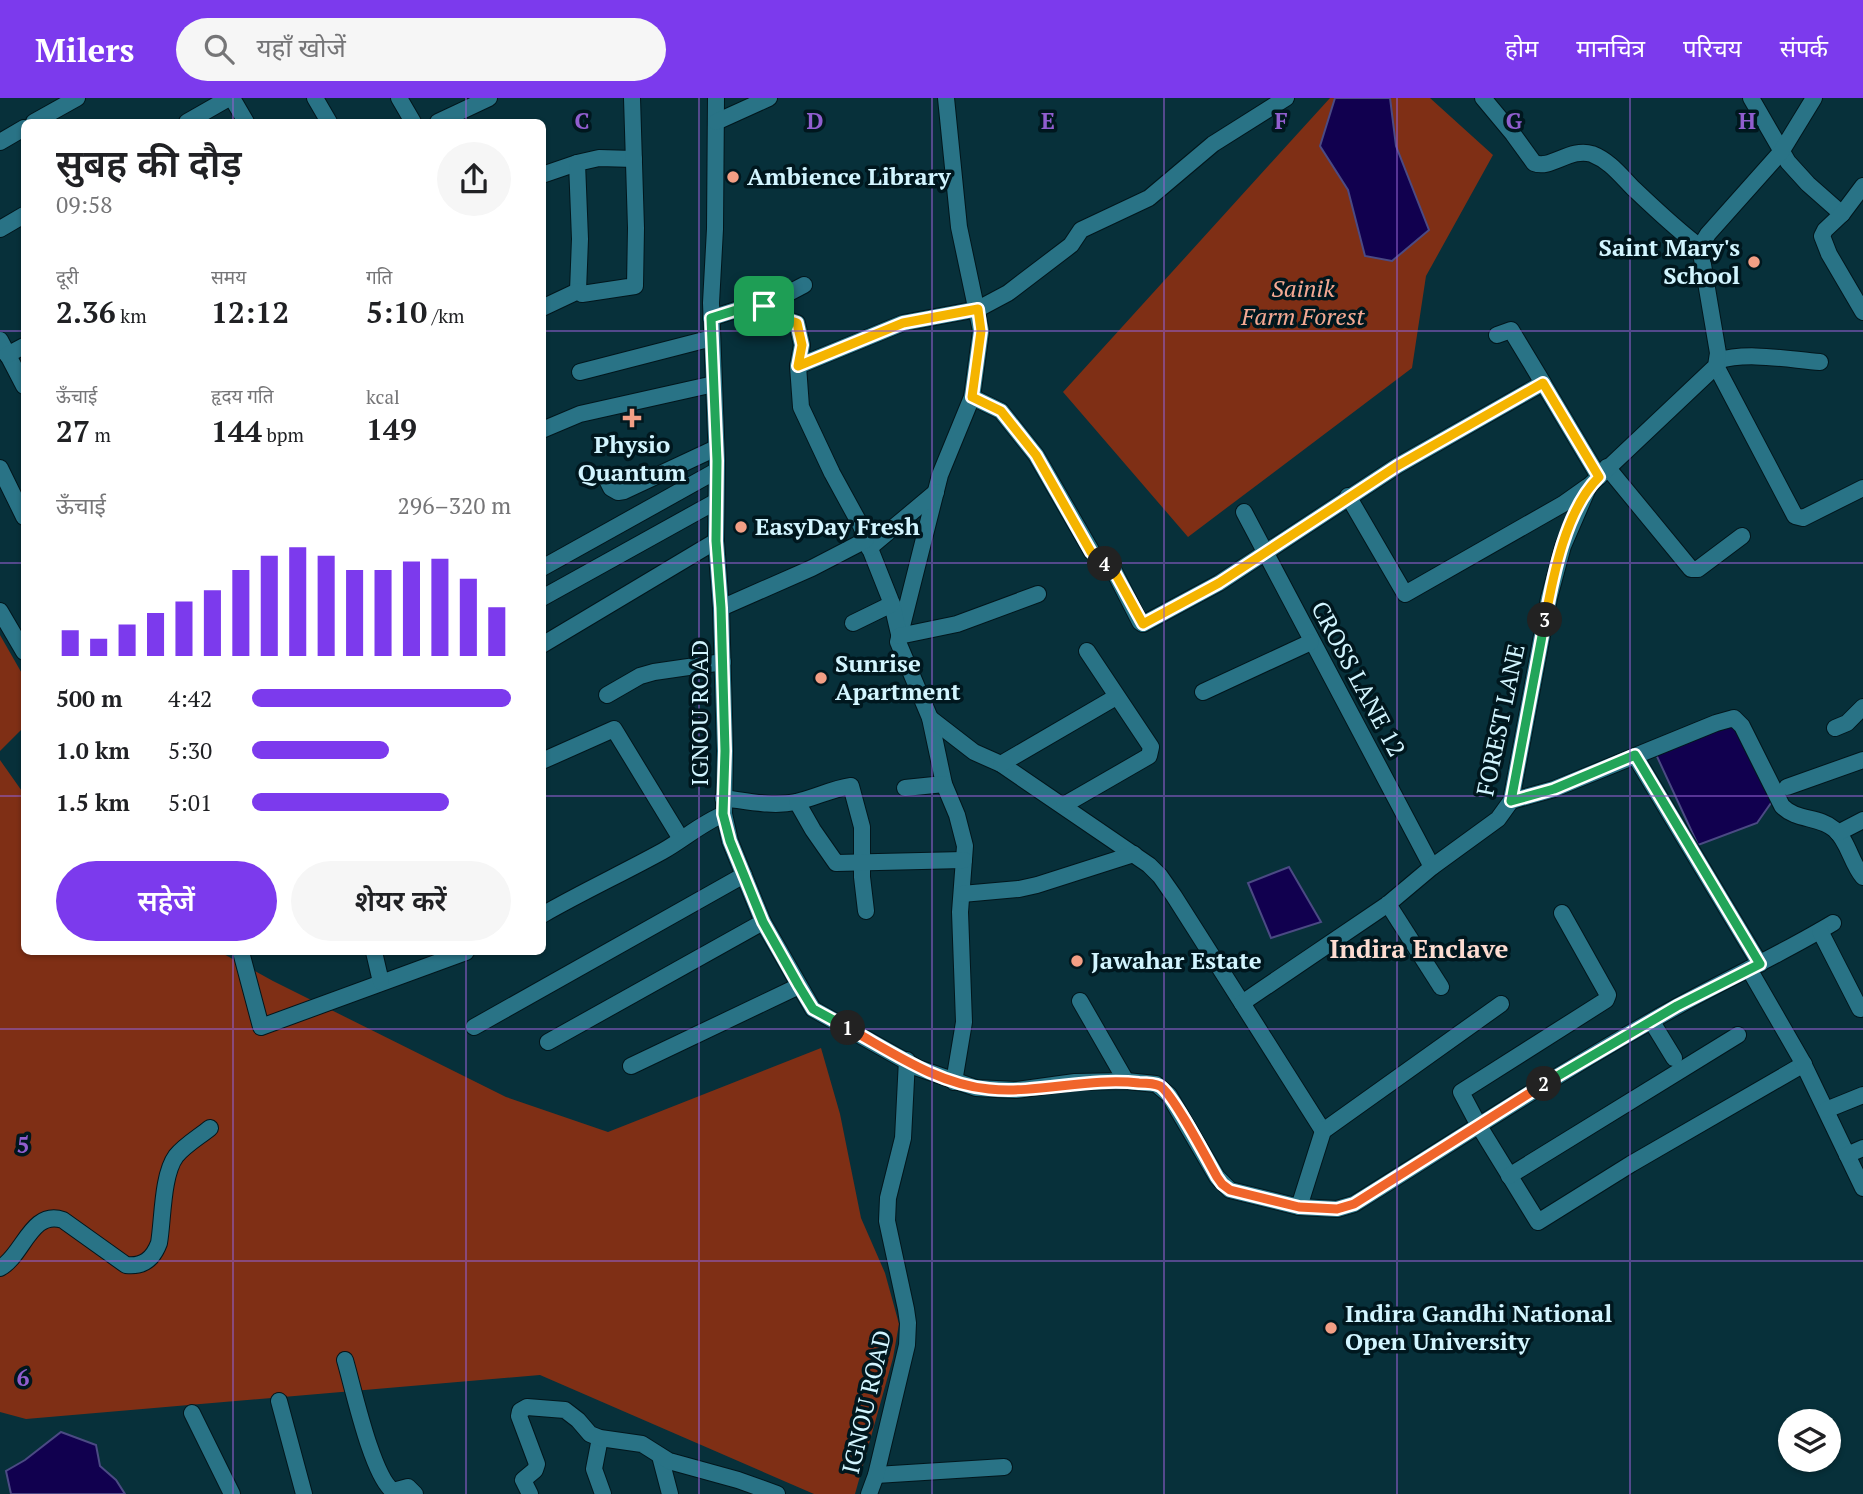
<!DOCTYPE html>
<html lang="hi">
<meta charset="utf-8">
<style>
body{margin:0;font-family:"PT Serif","Noto Sans Devanagari",serif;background:#f6f6f6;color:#202124;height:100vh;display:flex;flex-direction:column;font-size:26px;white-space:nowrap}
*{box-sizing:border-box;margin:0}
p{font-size:23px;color:#757577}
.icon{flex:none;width:38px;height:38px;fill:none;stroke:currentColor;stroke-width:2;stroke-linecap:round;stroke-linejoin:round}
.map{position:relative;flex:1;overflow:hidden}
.side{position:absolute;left:21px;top:21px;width:525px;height:836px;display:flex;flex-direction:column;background:#fff;border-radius:10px;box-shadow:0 2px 5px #0004}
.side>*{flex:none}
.buttons{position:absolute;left:1778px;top:1311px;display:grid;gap:14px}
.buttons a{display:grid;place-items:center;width:63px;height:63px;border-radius:50%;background:#fff;box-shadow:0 2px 5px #0004;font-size:35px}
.pin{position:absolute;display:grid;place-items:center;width:60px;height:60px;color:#fff;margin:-30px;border-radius:14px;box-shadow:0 4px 10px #0006}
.km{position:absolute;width:35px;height:35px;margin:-18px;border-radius:50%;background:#222;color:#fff;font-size:19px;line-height:35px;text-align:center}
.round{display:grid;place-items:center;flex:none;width:74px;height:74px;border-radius:37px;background:#f6f6f6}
.head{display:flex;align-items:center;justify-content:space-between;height:119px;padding:0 35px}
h1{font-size:38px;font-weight:600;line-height:52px}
.figures{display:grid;grid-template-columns:repeat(3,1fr);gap:10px;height:119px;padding:7px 35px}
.figures div{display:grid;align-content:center}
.figures b{font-size:30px;font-weight:600}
.figures small{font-size:19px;font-weight:400}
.figures p{font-size:19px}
.chart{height:196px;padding:14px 35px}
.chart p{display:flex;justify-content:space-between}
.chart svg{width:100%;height:126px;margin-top:7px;stroke:#7c3aed;stroke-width:6}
.action{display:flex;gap:14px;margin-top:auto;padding:14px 35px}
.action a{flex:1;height:80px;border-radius:42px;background:#7c3aed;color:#fff;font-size:28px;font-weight:600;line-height:80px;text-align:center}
.action a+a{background:#f6f6f6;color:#202124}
ul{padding:0 35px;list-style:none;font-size:23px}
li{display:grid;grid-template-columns:112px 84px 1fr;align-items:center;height:52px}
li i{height:18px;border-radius:9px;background:#7c3aed}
header{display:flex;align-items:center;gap:42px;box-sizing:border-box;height:98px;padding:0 35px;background:#7c3aed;color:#fff}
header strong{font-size:33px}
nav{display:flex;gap:38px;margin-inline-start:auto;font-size:24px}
.search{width:490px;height:63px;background:#f6f6f6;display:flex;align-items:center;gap:18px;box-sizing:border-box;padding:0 24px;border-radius:38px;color:#757577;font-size:26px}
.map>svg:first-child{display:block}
</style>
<header>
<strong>Milers</strong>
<div class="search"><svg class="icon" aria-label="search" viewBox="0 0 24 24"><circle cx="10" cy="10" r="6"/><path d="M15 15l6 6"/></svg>यहाँ खोजें</div>
<nav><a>होम</a><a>मानचित्र</a><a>परिचय</a><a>संपर्क</a></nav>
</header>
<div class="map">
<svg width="1863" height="1396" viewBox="0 0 1863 1396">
<rect width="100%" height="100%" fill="#07303a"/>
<g fill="#7f2f15">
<polygon points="1330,0 1430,0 1493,57 1426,178 1412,270 1188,439 1063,294"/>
<polygon points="0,537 24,579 24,629 0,653"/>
<polygon points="0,662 24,696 24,854 220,854 273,883 506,999 608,1034 821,950 840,1016 861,1120 885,1175 899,1226 893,1260 855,1396 814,1396 540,1277 26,1321 0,1314"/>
</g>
<g fill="#11004f" stroke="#4b4a84" stroke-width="2">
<polygon points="1335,0 1390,0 1396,48 1429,132 1392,163 1365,158 1348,92 1320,48"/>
<polygon points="1736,617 1778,695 1757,725 1698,747 1654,652"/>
<polygon points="1289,769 1321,824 1271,840 1248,785"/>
<polygon points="61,1334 96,1347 100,1368 116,1382 125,1396 11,1396 6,1373 25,1362"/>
</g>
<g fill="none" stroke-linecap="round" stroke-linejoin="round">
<defs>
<g id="minor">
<polyline points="232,0 246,24"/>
<polyline points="315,0 329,24"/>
<polyline points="399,0 413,24"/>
<path d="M716,0L715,131L711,205L717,363L716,443L721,510L725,653L724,716L730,743L763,824L813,911L918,970L976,990L1016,992L1075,984L1126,983L1156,986L1169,997L1217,1079L1230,1092L1299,1109L1337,1111L1354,1106C1462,1039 1567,969 1678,908C1729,880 1783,855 1833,825"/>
<polyline points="946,0 959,129 981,233 972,299 940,377 898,544 930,620 944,686 957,717 965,748 960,814 964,924 954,984"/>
<path d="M1483,0L1513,36L1534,65C1551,72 1570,49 1592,56C1610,63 1621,78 1634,91C1655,111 1677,132 1700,149"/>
<polyline points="1751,0 1788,64 1808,86 1842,116"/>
<polyline points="34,24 77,0"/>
<polyline points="187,24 229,0"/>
<polyline points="438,24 489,0"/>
<polyline points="716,24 769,0"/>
<polyline points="0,44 24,30"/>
<polyline points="542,77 577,65"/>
<polyline points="1863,88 1842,116 1825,132 1822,138 1829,156 1863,214"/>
<polyline points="0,131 24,117"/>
<polyline points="578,193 580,141 577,65 599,60 634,61"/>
<polyline points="764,208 804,187"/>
<polyline points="542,210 578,193 582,196 635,188 636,130 632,0"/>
<polyline points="711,220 745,209 764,208 779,219 797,225 802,247 798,268 801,309 832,375 861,428 892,506 899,536"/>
<polyline points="1497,237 1511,232 1543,285"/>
<polyline points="0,242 24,288"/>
<polyline points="7,257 24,248"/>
<path d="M1718,263C1746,253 1791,262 1820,264"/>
<polyline points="798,268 903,225 978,211 1008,195 1071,147 1081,132 1149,100 1213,46 1286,0"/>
<polyline points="1716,268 1795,418 1803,420 1863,390"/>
<polyline points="580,274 712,240"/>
<polyline points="972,299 1001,313 1036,357 1092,454 1102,464 1114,473 1140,524 1143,526 1219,485 1397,368 1543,285 1599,379"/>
<polyline points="542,332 580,316 714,286"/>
<polyline points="1607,369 1691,471 1698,471 1742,438"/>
<polyline points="0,370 24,419"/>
<polyline points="606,380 611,390 618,394 624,393 716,350"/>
<polyline points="1348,398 1405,496 1563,406 1587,389"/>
<polyline points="1244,414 1432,769"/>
<polyline points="869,450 936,394"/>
<polyline points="542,470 716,373"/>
<polyline points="542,500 715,404"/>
<polyline points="721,510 812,470 866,442"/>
<polyline points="0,513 24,554"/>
<polyline points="853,525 892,506"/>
<polyline points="899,538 957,526 1038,496"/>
<polyline points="542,547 716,443"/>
<polyline points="1203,594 1311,544"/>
<polyline points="607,597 640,578 654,574 723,564"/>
<polyline points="930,620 974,654 1001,666 1149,767 1160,778 1174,798 1242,905"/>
<polyline points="1835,630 1847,625 1863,609"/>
<polyline points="1635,658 1760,866"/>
<polyline points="542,663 614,631 681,741"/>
<polyline points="1001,666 1116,599"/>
<polyline points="1787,689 1863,662"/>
<polyline points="905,690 944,686"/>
<path d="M723,700C747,703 772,709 796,704C815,700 831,691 851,688L862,729V779L866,813"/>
<path d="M1511,703L1554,691L1716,625L1734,620L1742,628L1782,708C1796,723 1819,718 1834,731C1848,742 1851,765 1863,779"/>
<polyline points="797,704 813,732 836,765 964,762"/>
<polyline points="1064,707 1149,658 1151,649 1087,553"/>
<polyline points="1838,735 1863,722"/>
<polyline points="962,796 1019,791 1037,787 1134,756"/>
<polyline points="1388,806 1441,889"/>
<polyline points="1562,815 1608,897 1606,902 1461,994 1479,1028 1538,1124 1631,1066 1804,966"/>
<path d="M542,817C582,794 623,775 663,753C684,741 702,725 724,716"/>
<polyline points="1820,833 1860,911"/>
<polyline points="241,854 261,929 466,854"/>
<polyline points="374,854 381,884"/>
<polyline points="1749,871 1802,963 1863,1090"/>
<polyline points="1080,903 1126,983"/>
<polyline points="1652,924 1674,960"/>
<polyline points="474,929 744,777"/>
<polyline points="548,944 763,824"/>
<polyline points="631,968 799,888"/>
<polyline points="1826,1012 1863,997"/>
<polyline points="1323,1033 1242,905 1388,806 1432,769 1498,721 1511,703 1549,500 1563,448 1589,388 1716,268 1718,255 1700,149 1708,136 1781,54 1814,0"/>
<polyline points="1847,1057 1863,1050"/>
<polyline points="1509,1078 1738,937"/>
<polyline points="1299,1109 1323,1033 1501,906"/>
<path d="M0,1170C23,1158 31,1111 63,1122L126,1167C143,1169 153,1161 159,1145C163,1122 162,1077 176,1058C185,1047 199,1039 210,1030"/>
<path d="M345,1262C353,1289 372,1378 393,1393L408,1389L415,1396"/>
<polyline points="279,1303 304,1396"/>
<polyline points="192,1315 232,1396"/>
<polyline points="600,1340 594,1371 603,1396"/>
<polyline points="660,1358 670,1396"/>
<polyline points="876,1377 1004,1369"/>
<polyline points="530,1396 523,1382 535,1372 537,1366 519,1318 520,1313 527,1309 565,1312 578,1322 590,1336 600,1340 642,1346 669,1363 738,1382 777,1396"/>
<polyline points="869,1396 876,1377 907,1247 908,1225 906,1211 887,1123 888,1100 903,1040 907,962"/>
</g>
</defs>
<use href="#minor" stroke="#02161c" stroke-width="18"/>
<use href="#minor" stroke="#297386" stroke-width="16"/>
</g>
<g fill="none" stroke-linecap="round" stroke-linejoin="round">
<defs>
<polyline id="split-1" points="764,208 746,209 711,220 717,363 716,443 721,510 725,653 723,716 730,743 763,824 799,888 813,911 848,930"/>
<path id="split-2" d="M848,930C892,954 937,986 989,991C1039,996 1089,979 1139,985C1146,985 1154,985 1160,988C1173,996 1208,1063 1217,1079L1222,1086L1230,1092L1299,1109L1337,1111L1354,1106L1544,986"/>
<polyline id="split-3" points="1544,986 1677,908 1760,866 1635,657 1554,691 1511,703 1545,522"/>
<path id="split-4" d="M1105,466L1114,473L1143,526L1219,485L1397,368L1543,285L1599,379C1566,411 1553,478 1545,522"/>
<polyline id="split-5" points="764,208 779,219 797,225 802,247 798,268 903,225 978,211 981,233 972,299 1001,313 1036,357 1091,454 1105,466"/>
</defs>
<use href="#split-1" stroke="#fff" stroke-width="14"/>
<use href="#split-2" stroke="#fff" stroke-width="14"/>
<use href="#split-3" stroke="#fff" stroke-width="14"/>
<use href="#split-4" stroke="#fff" stroke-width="14"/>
<use href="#split-5" stroke="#fff" stroke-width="14"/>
<use href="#split-1" stroke="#22a559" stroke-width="9"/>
<use href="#split-2" stroke="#f0652b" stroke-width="9"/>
<use href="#split-3" stroke="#22a559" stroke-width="9"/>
<use href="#split-4" stroke="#f5b400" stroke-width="9"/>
<use href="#split-5" stroke="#f5b400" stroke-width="9"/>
</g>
<path fill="none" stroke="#915ecf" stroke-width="2" stroke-opacity="0.55" d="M233,0V24M466,0V24M699,0V1396M932,0V1396M1164,0V1396M1397,0V1396M1630,0V1396M0,233H24M542,233H1863M0,465H24M542,465H1863M0,698H24M542,698H1863M233,854V1396M466,854V1396M0,931H1863M0,1163H1863"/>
<g fill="#f39f85" stroke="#00171e" stroke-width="2.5">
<circle cx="733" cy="79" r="7"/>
<circle cx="1754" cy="164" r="7"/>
<path d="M628.5 309.5h7v7h7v7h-7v7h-7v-7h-7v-7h7z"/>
<circle cx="741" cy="429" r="7"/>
<circle cx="821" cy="580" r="7"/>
<circle cx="1077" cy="863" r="7"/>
<circle cx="1331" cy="1230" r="7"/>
</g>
<g text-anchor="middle" stroke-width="7" stroke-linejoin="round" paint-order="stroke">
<g font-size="24" font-weight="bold" fill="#d2f5ff" stroke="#00171e" text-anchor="start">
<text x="747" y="87">Ambience Library</text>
<text x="1740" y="158" text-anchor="end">Saint Mary's<tspan x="1740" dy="28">School</tspan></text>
<text x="632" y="355" text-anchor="middle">Physio<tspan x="632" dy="28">Quantum</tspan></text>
<text x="755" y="437">EasyDay Fresh</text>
<text x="835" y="574">Sunrise<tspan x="835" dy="28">Apartment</tspan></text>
<text x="1091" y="871">Jawahar Estate</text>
<text x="1345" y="1224">Indira Gandhi National<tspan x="1345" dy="28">Open University</tspan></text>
</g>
<g font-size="24" font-style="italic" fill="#f4a993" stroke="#00171e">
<text x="1303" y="199">Sainik<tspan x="1303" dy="28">Farm Forest</tspan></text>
</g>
<g font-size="24" fill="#d2f5ff" stroke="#00171e">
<text transform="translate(1358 581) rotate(62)" y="8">CROSS LANE 12</text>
<text transform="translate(700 615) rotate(-90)" y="8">IGNOU ROAD</text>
<text transform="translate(1501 622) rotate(-78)" y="8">FOREST LANE</text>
<text transform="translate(867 1304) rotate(-77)" y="8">IGNOU ROAD</text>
</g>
<g font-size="26" font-weight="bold" fill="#fddcd1" stroke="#00171e">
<text x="1419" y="860">Indira Enclave</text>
</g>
</g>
<g font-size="23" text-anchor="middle" font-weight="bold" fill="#915ecf" stroke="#00171e" stroke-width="7" stroke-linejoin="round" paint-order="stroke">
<text x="582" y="31">C</text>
<text x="815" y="31">D</text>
<text x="1048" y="31">E</text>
<text x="1281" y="31">F</text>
<text x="1514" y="31">G</text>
<text x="1747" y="31">H</text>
<text x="23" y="1055">5</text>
<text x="23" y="1288">6</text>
</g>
</svg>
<div class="buttons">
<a><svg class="icon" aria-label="layers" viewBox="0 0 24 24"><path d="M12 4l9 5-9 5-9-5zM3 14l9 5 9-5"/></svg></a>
</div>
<div class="pin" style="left:764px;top:208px;background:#1e9e55"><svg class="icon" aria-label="arrive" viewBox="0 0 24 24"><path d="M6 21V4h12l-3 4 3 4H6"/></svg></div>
<b class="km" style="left:848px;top:930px">1</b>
<b class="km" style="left:1544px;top:986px">2</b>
<b class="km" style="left:1545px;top:522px">3</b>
<b class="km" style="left:1105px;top:466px">4</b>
<section class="side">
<div class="head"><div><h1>सुबह की दौड़</h1><p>09:58</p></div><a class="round"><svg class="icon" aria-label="share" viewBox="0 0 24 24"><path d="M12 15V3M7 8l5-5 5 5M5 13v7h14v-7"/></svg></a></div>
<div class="figures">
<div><p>दूरी</p><b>2.36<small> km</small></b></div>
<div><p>समय</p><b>12:12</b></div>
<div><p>गति</p><b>5:10<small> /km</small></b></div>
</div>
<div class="figures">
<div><p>ऊँचाई</p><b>27<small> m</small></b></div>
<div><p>हृदय गति</p><b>144<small> bpm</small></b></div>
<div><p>kcal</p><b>149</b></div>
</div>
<div class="chart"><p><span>ऊँचाई</span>296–320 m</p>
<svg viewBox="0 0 160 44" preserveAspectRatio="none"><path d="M5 44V35M15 44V38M25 44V33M35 44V29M45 44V25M55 44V21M65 44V14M75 44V9M85 44V6M95 44V9M105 44V14M115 44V14M125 44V11M135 44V10M145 44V17M155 44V27"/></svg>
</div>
<ul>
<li><b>500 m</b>4:42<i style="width:100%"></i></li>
<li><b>1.0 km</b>5:30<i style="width:53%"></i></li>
<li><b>1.5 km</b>5:01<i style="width:76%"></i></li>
</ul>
<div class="action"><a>सहेजें</a><a>शेयर करें</a></div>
</section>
</div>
